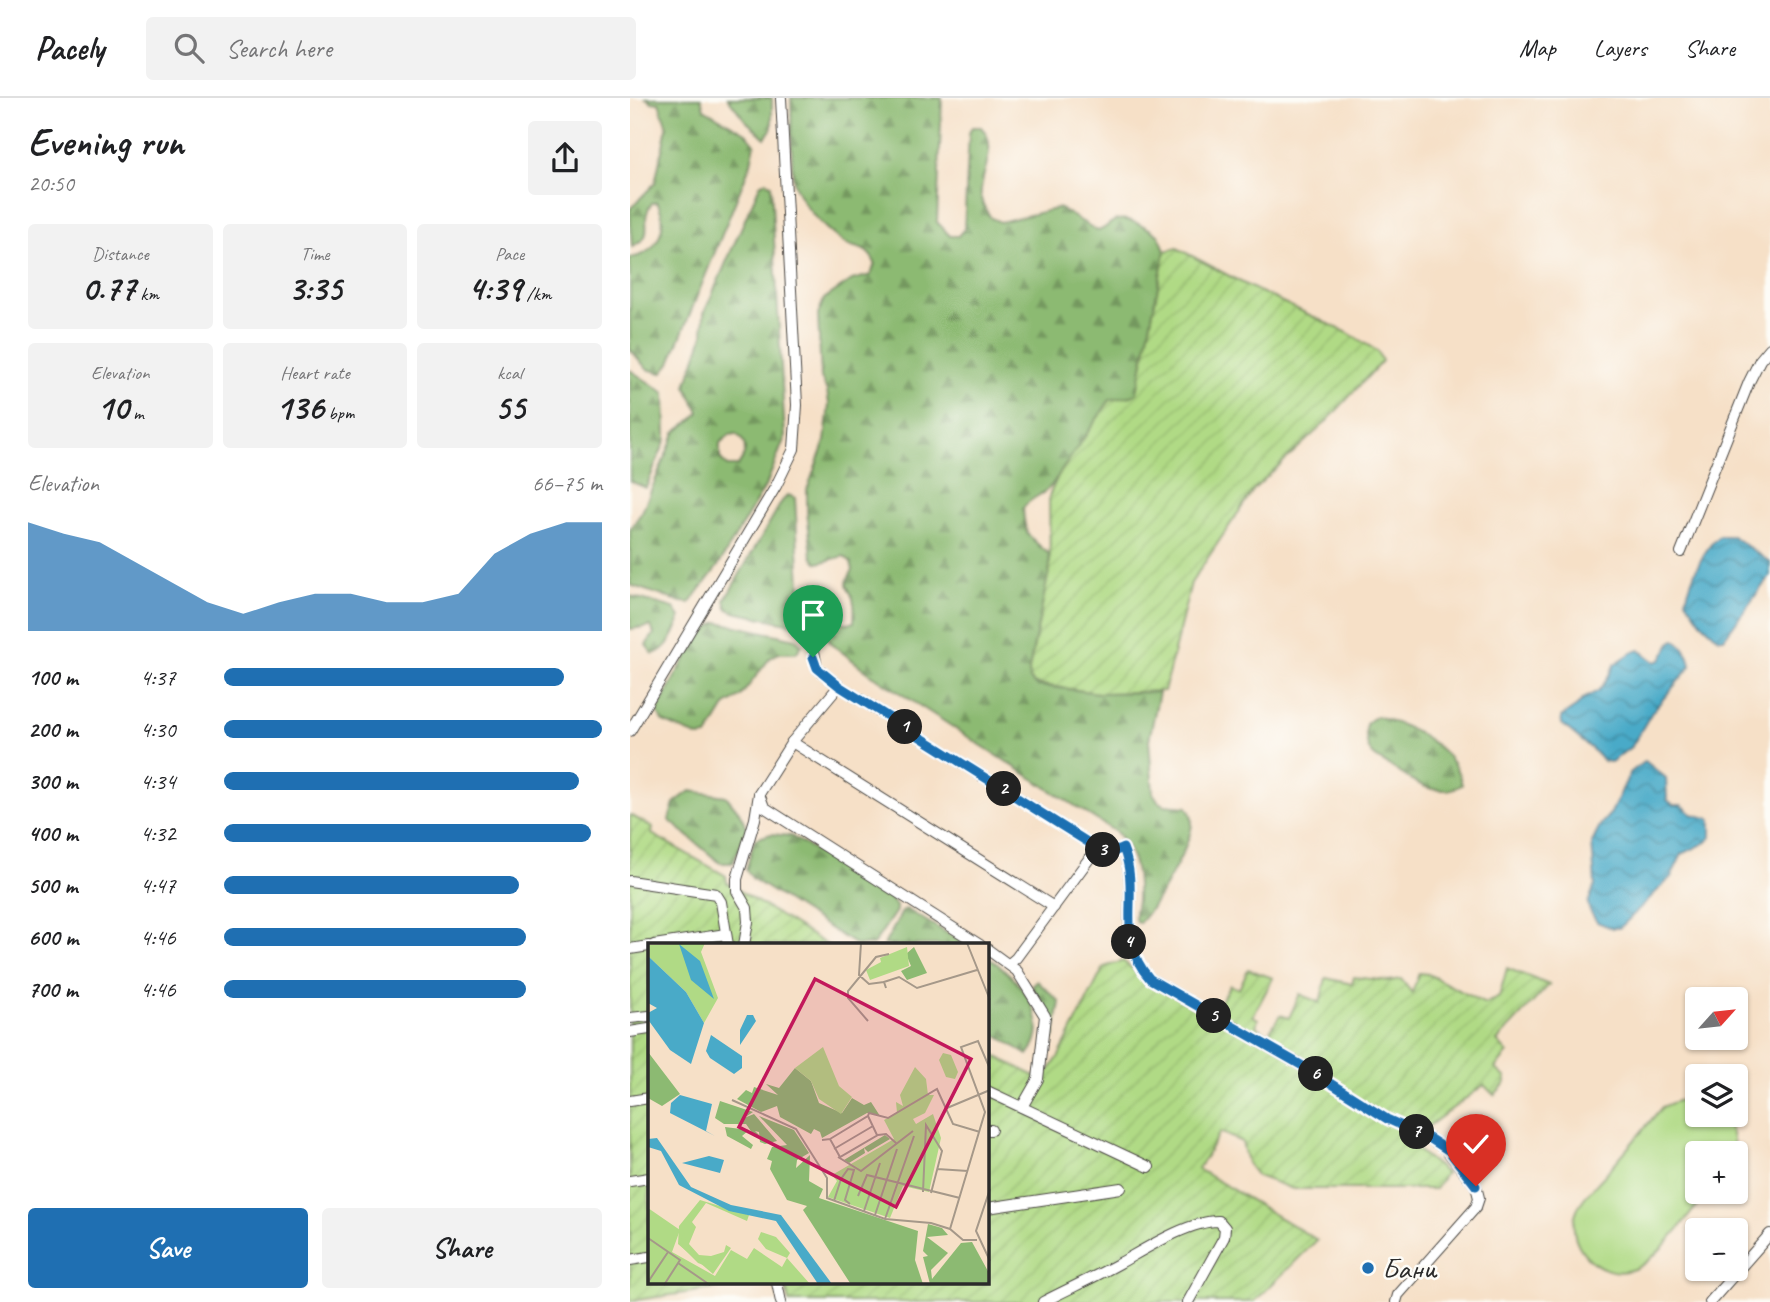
<!DOCTYPE html>
<meta charset="utf-8">
<style>
body{margin:0;font-family:Caveat,sans-serif;background:#f2f2f2;color:#202124;height:100vh;display:flex;flex-direction:column;font-size:26px;white-space:nowrap}
*{box-sizing:border-box;margin:0}
p{font-size:23px;color:#757577}
.icon{flex:none;width:38px;height:38px;fill:none;stroke:currentColor;stroke-width:2;stroke-linecap:round;stroke-linejoin:round}
.map{position:relative;flex:1;overflow:hidden}
.details{display:flex;flex-direction:column;background:#fff;width:630px}
.details>*{flex:none}
.needle{width:46px;rotate:63deg}
.buttons{position:absolute;left:1055px;top:889px;display:grid;gap:14px}
.buttons a{display:grid;place-items:center;width:63px;height:63px;border-radius:7px;background:#fff;box-shadow:0 2px 5px #0004;font-size:35px}
.pin{position:absolute;display:grid;place-items:center;width:60px;height:60px;color:#fff;margin:-72px -30px;border-radius:50% 50% 50% 0;rotate:-45deg;box-shadow:0 0 7px #0007}
.pin .icon{rotate:45deg}
.km{position:absolute;width:35px;height:35px;margin:-18px;border-radius:50%;background:#222;color:#fff;font-size:19px;line-height:35px;text-align:center}
.round{display:grid;place-items:center;flex:none;width:74px;height:74px;border-radius:7px;background:#f2f2f2}
.headline{display:flex;align-items:center;justify-content:space-between;height:119px;padding:0 28px}
h1{font-size:38px;font-weight:600;line-height:52px}
.stats{display:grid;grid-template-columns:repeat(3,1fr);gap:10px;height:119px;padding:7px 28px}
.stats div{display:grid;align-content:center;border-radius:7px;background:#f2f2f2;text-align:center}
.stats b{font-size:35px;font-weight:600}
.stats small{font-size:19px;font-weight:400}
.stats p{font-size:19px}
.chart{height:196px;padding:14px 28px}
.chart p{display:flex;justify-content:space-between}
.chart svg{width:100%;height:126px;margin-top:7px;fill:#1f6fb2;opacity:.7}
.cta{display:flex;gap:14px;margin-top:auto;padding:14px 28px}
.cta a{flex:1;height:80px;border-radius:7px;background:#1f6fb2;color:#fff;font-size:28px;font-weight:600;line-height:80px;text-align:center}
.cta a+a{background:#f2f2f2;color:#202124}
ul{padding:0 28px;list-style:none;font-size:23px}
li{display:grid;grid-template-columns:112px 84px 1fr;align-items:center;height:52px}
li i{height:18px;border-radius:9px;background:#1f6fb2}
header{display:flex;align-items:center;gap:42px;box-sizing:border-box;height:98px;padding:0 35px;background:#fff;border-bottom:2px solid #e0e0e0}
header strong{font-size:33px}
nav{display:flex;gap:38px;margin-inline-start:auto;font-size:24px}
.search{width:490px;height:63px;background:#f2f2f2;display:flex;align-items:center;gap:18px;box-sizing:border-box;padding:0 24px;border-radius:7px;color:#757577;font-size:26px}
main{display:flex;flex:1;min-height:0}
.map>svg:first-child{display:block}
</style>
<header>
<strong>Pacely</strong>
<div class="search"><svg class="icon" aria-label="search" viewBox="0 0 24 24"><circle cx="10" cy="10" r="6"/><path d="M15 15l6 6"/></svg>Search here</div>
<nav><a>Map</a><a>Layers</a><a>Share</a></nav>
</header>
<main>
<section class="details">
<div class="headline"><div><h1>Evening run</h1><p>20:50</p></div><a class="round"><svg class="icon" aria-label="share" viewBox="0 0 24 24"><path d="M12 15V3M7 8l5-5 5 5M5 13v7h14v-7"/></svg></a></div>
<div class="stats">
<div><p>Distance</p><b>0.77<small> km</small></b></div>
<div><p>Time</p><b>3:35</b></div>
<div><p>Pace</p><b>4:39<small> /km</small></b></div>
</div>
<div class="stats">
<div><p>Elevation</p><b>10<small> m</small></b></div>
<div><p>Heart rate</p><b>136<small> bpm</small></b></div>
<div><p>kcal</p><b>55</b></div>
</div>
<div class="chart"><p><span>Elevation</span>66–75 m</p>
<svg viewBox="0 0 160 44" preserveAspectRatio="none"><path d="M0 44V6L10 10L20 13L30 20L40 27L50 34L60 38L70 34L80 31L90 31L100 34L110 34L120 31L130 17L140 10L150 6L160 6V44z"/></svg>
</div>
<ul>
<li><b>100 m</b>4:37<i style="width:90%"></i></li>
<li><b>200 m</b>4:30<i style="width:100%"></i></li>
<li><b>300 m</b>4:34<i style="width:94%"></i></li>
<li><b>400 m</b>4:32<i style="width:97%"></i></li>
<li><b>500 m</b>4:47<i style="width:78%"></i></li>
<li><b>600 m</b>4:46<i style="width:80%"></i></li>
<li><b>700 m</b>4:46<i style="width:80%"></i></li>
</ul>
<div class="cta"><a>Save</a><a>Share</a></div>
</section>
<div class="map">
<svg width="1140" height="1204" viewBox="0 0 1140 1204">
<defs>
<pattern id="forest-firs" width="22" height="20" patternUnits="userSpaceOnUse" patternTransform="scale(1.75)"><rect width="22" height="20" fill="#8cba72"/><path d="M5 1l3.5 6h-7zM16 11l3.5 6h-7z" fill="#73975e"/></pattern>
<pattern id="garden-furrows" width="10" height="10" patternUnits="userSpaceOnUse" patternTransform="scale(1.75)"><rect width="10" height="10" fill="#b0da85"/><path d="M-1 1l2-2M0 10L10 0M9 11l2-2" fill="none" stroke="#98bb73"/></pattern>
<pattern id="water-waves" width="16" height="10" patternUnits="userSpaceOnUse" patternTransform="scale(1.75)"><rect width="16" height="10" fill="#49aac8"/><path d="M0 5q4-4 8 0t8 0" fill="none" stroke="#3d8ba3"/></pattern>
</defs>
<rect width="100%" height="100%" fill="#fdfcf7"/>
<filter id="ink" filterUnits="userSpaceOnUse"><feTurbulence type="fractalNoise" baseFrequency=".0143" numOctaves="2"/><feDisplacementMap in="SourceGraphic" scale="14" xChannelSelector="R" yChannelSelector="G"/><feConvolveMatrix kernelMatrix="1 2 1 2 8 2 1 2 1" color-interpolation-filters="sRGB"/></filter>
<filter id="wash" filterUnits="userSpaceOnUse"><feTurbulence type="fractalNoise" baseFrequency=".00686" numOctaves="4" result="noise"/><feDisplacementMap in="SourceGraphic" scale="28" xChannelSelector="R" yChannelSelector="G"/><feGaussianBlur stdDeviation="1.57" result="paint"/><feColorMatrix in="noise" values="0 0 0 0 0 0 0 0 0 0 0 0 0 0 0 0 0 1.4 0 .05"/><feComposite in="paint" operator="in"/></filter>
<g filter="url(#wash)">
<rect width="100%" height="100%" fill="#f6e0c7"/>
<path fill="#b0da85" stroke="#6e8258" stroke-width="2" d="M1063,1001L1067,1003L1068,1017H1092C1101,1029 1105,1040 1103,1055H1068V1094H1078C1060,1115 1028,1162 1004,1171C969,1185 929,1142 949,1108C955,1097 965,1088 973,1079C993,1056 1013,1032 1032,1009L1047,1003Z"/>
<g fill="url(#forest-firs)" stroke="#5c724e" stroke-width="2" fill-rule="evenodd">
<path d="M16,0H71L74,11L116,35L125,46L121,65L40,265L32,275L17,271L0,251V160C28,156 40,128 27,104L22,105C7,124 29,136 2,149L0,111L25,85L37,29L29,5L22,4Z"/>
<polygon points="98,0 142,0 142,30 135,40 115,22"/>
<path d="M161,0H312L307,124L320,138H328L334,131L339,35L342,29H351C371,49 348,77 351,100C352,107 357,114 361,120L370,124L429,110L468,133C476,131 479,124 487,122C498,119 520,130 528,137C532,142 533,147 535,153L507,295L502,298L480,302L421,388C412,398 401,399 393,410C395,440 398,437 419,456L420,469L399,571L400,581L405,587L470,595L529,594L519,642L523,695L529,704L535,707L557,709C560,713 562,718 562,724C562,746 525,809 509,825L506,824C503,816 506,810 507,802C508,774 505,756 487,735L239,575L203,547L194,536L195,528L202,521L219,526L224,524C224,518 225,511 224,506C222,488 210,491 223,472L221,464L214,458L188,465L182,458L177,414V392L195,343L199,306L197,293L191,280L188,217L194,201L222,182L241,177L245,165C235,144 224,154 210,142C193,129 173,109 165,88C160,75 162,17 161,0Z"/>
<path d="M136,83L141,87L155,339L137,385L88,468L60,505L51,504L0,487V432L13,412L45,335C52,328 65,322 69,314L56,288L73,238L74,215L130,87ZM106,336C119,345 116,357 108,368H97L90,360V345L99,337Z"/>
<polygon points="0,272 35,295 36,341 16,390 0,383"/>
<polygon points="158,397 165,400 172,521 167,527 104,514 97,510 95,502 152,403"/>
<path d="M0,498L44,510L50,519C47,533 38,552 23,556L16,547L24,536L21,528L0,531Z"/>
<path d="M88,524L166,541L172,547L166,555H149L140,560L110,599L96,607L77,638L69,639L33,624L27,614C39,590 65,535 88,524Z"/>
<path d="M746,618C780,628 824,648 832,687C805,702 779,681 757,666C751,663 743,659 740,653C735,644 736,635 736,626Z"/>
<polygon points="60,693 96,698 109,714 117,730 103,765 90,765 39,722 44,705"/>
<polygon points="141,736 161,738 261,801 266,808 266,813 243,847 226,847 123,781 116,772 125,741"/>
<polygon points="276,811 337,847 254,847 272,814"/>
<path d="M357,859C387,877 426,922 398,957L357,931Z"/>
<polygon points="407,883 430,904 424,940 419,941 420,916 402,888"/>
</g>
<g fill="url(#garden-furrows)" stroke="#6e8258" stroke-width="2">
<polygon points="547,150 620,189 718,235 747,253 752,263 697,323 624,391 561,485 534,593 470,595 405,586 400,581 399,572 420,469 419,398 428,378 480,302 502,298 507,295 535,153"/>
<polygon points="0,717 23,729 22,736 96,778 97,785 197,847 19,847 19,1185 123,1185 0,1203"/>
<polygon points="493,863 510,877 581,920 600,887 609,891 618,871 643,880 623,918 628,921 626,928 638,936 650,917 659,920 670,896 690,905 696,880 722,886 724,879 759,883 771,881 782,895 789,875 798,876 855,906 869,899 877,870 919,887 867,943 878,955 865,970 876,980 874,987 864,997 854,987 796,1030 785,1050 816,1075 805,1091 663,1091 627,1078 617,1065 612,1044 590,1034 568,1071 687,1142 624,1204 159,1204 155,1185 357,1185 357,954 413,982 429,958 474,869"/>
</g>
<g fill="url(#water-waves)" stroke="#3a6a7a" stroke-width="2">
<path d="M1089,438H1102L1140,464V478L1094,540H1088L1071,524L1056,502C1061,481 1073,451 1089,438Z"/>
<path d="M1045,542C1054,547 1060,558 1061,568L1022,614L1002,648L981,664L973,663L963,652L932,626L931,619L947,608L953,601L968,593L974,586L985,566L1003,554L1010,552L1025,564L1031,562L1041,544Z"/>
<polygon points="1015,663 1036,680 1037,702 1044,707 1052,707 1062,716 1081,721 1081,739 1077,744 1052,756 1041,779 994,826 989,830 982,830 967,824 959,811 958,805 965,787 962,745 971,726 981,715 1000,675"/>
</g>
</g>
<g filter="url(#ink)">
<g fill="none" stroke-linecap="round" stroke-linejoin="round">
<defs>
<g id="minor">
<polyline points="1051,454 1119,284 1130,262 1140,250"/>
<polyline points="182,542 187,570 209,588 162,644 129,696 134,709 350,847"/>
<polyline points="209,588 467,750 386,860 379,866"/>
<polyline points="0,633 146,388 164,351 167,307 151,0"/>
<polyline points="162,644 424,809"/>
<path d="M467,750L484,754L493,750C512,797 482,840 520,881L678,971L757,1021L799,1040L816,1051L846,1088L849,1100L846,1109L768,1197L766,1204"/>
<polyline points="0,783 86,796 91,804 98,847"/>
<polyline points="24,847 96,836"/>
<polyline points="114,847 118,824 117,810 107,793 107,781 125,721 129,696"/>
<polyline points="0,851 19,848"/>
<polyline points="357,851 387,873 415,918 408,981 392,1009"/>
<polyline points="0,920 19,918"/>
<polyline points="0,934 19,931"/>
<polyline points="357,993 519,1069"/>
<polyline points="0,1003 19,1000"/>
<polyline points="357,1032 361,1032"/>
<polyline points="0,1083 19,1080"/>
<polyline points="357,1110 491,1090"/>
<polyline points="0,1162 19,1159"/>
<polyline points="147,1185 151,1204"/>
<path d="M413,1204C438,1191 465,1179 490,1165C515,1151 561,1122 589,1123L595,1130L594,1139L558,1204"/>
<polyline points="1080,1204 1140,1136"/>
</g>
</defs>
<use href="#minor" stroke="#494642" stroke-width="12"/>
<use href="#minor" stroke="#fff" stroke-width="10"/>
</g>
</g>
<g fill="none" stroke-linecap="round" stroke-linejoin="round" filter="url(#ink)">
<defs>
<path id="route" d="M183,559L187,570L209,588L467,750L484,754L493,750C512,797 483,840 520,881L678,971L757,1021L799,1040L819,1053L846,1088"/>
</defs>
<use href="#route" stroke="#fff" stroke-width="14"/>
<use href="#route" stroke="#1f6fb2" stroke-width="9"/>
</g>
<circle fill="#1f6fb2" stroke="#fdfcf7" stroke-width="2.5" cx="738" cy="1170" r="7"/>
<g text-anchor="middle" stroke-width="5" stroke-linejoin="round" paint-order="stroke">
<g font-size="30" fill="#2b2b2b" stroke="#fdfcf7" text-anchor="start">
<text x="752" y="1180">Бани</text>
</g>
</g>
<g transform="translate(18 845)">
<rect width="341" height="341" fill="#f6e0c7"/>
<path d="M295,110L303,112L310,129L307,136L298,134L291,117ZM52,257L101,272L99,278L58,260L44,279L48,284L41,301L51,312L63,313L76,309L78,302L83,305L65,331L30,301L31,283Z" fill="#b0da85"/>
<path d="M266,4L279,30L259,37L253,28L263,23L258,11ZM0,109L32,151L14,163L0,155ZM147,125L163,138L171,160L194,170L204,155L216,162L223,159L232,173L219,170L174,195L172,189L166,186L163,191L132,174L129,163L113,169L89,156L98,147L104,150L106,144L130,152L118,141L131,145ZM72,158L105,169L96,175L106,171L129,198L117,201L112,199L111,189L107,188L111,192L107,194L98,181H76L67,175ZM111,173L146,187L161,210L149,217L148,225L162,212L161,238L175,246L171,255L270,288L267,317L275,341L202,340L155,267L159,263L139,257L122,226L124,218L119,216L124,204L139,202ZM77,184L101,187L94,193L105,202L103,206L79,193ZM237,192L242,196L220,209L216,205L217,210L201,220L196,217ZM280,281L294,285L300,292L279,294L300,310L283,327L284,336L313,300L324,299L341,330V341H282L275,314L280,313L275,308Z" fill="#8cba72"/>
<path d="M57,0L53,9L70,55L56,80L38,49L0,13V2ZM36,288L38,300L49,314L58,319L74,315L58,323L50,320L32,302ZM113,289L128,294L142,310L139,315L118,306L110,296Z" fill="#b0da85"/>
<path d="M259,4L261,23L222,37L218,27L233,19L232,15ZM175,104L191,143L204,154L193,171L171,156L163,138L147,125ZM267,124L278,136L280,152H286L277,170L265,176L268,181L285,171L293,195L281,249L255,243L242,275L180,254L189,238L184,232L246,196L236,177L249,170L248,159L255,163L252,152ZM0,265L32,287L24,309L67,333L83,307L99,316L106,305L134,324L139,315L162,341H0Z" fill="#b0da85"/>
<path d="M31,1L52,18L66,56L43,37ZM0,13L38,49L56,80L43,121L22,107L1,78L0,70L9,65L0,60ZM99,72H105L108,78L92,102V87ZM63,92L94,113V125L86,131L62,115L58,108ZM32,152L64,161L58,188L67,193L22,170L23,160ZM9,195L43,244L83,262L133,272L184,341H170L128,278L81,268L31,242L13,208L0,204V196ZM61,213L76,217L72,230L34,220Z" fill="#49aac8"/>
<path fill="none" stroke="#a59889" stroke-width="2" d="M213,0L211,32L221,41L236,39M319,0L342,57M238,45L236,39L251,34L269,45L329,27M220,78L200,55V48L228,14L241,11M84,157L148,186L179,235V255L237,276L283,280L302,286L315,297H329M299,165L342,147M220,173L221,170L240,175L289,146L305,181L332,189M182,196L220,173L229,192M174,197L182,196L192,214L230,192L238,191L248,200M186,206L225,183M190,214L213,228L265,188M289,226L320,228M342,246L328,288L342,318M275,249L278,182L294,208L283,250M210,253L219,232L312,255M186,258L193,236L200,226L207,227M202,261L197,257L206,227M216,268L232,220M227,272L249,206M237,276L266,193M302,286L337,169L313,104L330,98L342,126M0,295L32,317L16,342M30,320L62,342M0,339L20,309"/>
<path fill="#c2185b" fill-opacity="0.15" stroke="#c2185b" stroke-width="3.5" d="M167,36L323,116L248,264L91,184Z"/>
<rect width="341" height="341" fill="none" stroke="#2b2b2b" stroke-width="3.5"/>
</g>
</svg>
<div class="buttons">
<a><svg class="needle" viewBox="-14 -14 28 28"><path d="M0-13l5 13h-10z" fill="#e53935"/><path d="M0 13l5-13h-10z" fill="#757577"/></svg></a>
<a><svg class="icon" aria-label="layers" viewBox="0 0 24 24"><path d="M12 4l9 5-9 5-9-5zM3 14l9 5 9-5"/></svg></a>
<a>+</a>
<a>−</a>
</div>
<div class="pin" style="left:183px;top:559px;background:#1e9e55"><svg class="icon" aria-label="arrive" viewBox="0 0 24 24"><path d="M6 21V4h12l-3 4 3 4H6"/></svg></div>
<div class="pin" style="left:846px;top:1088px;background:#d93025"><svg class="icon" aria-label="check" viewBox="0 0 24 24"><path d="M5 12l5 5 9-10"/></svg></div>
<b class="km" style="left:275px;top:629px">1</b>
<b class="km" style="left:374px;top:691px">2</b>
<b class="km" style="left:473px;top:752px">3</b>
<b class="km" style="left:499px;top:844px">4</b>
<b class="km" style="left:584px;top:918px">5</b>
<b class="km" style="left:686px;top:976px">6</b>
<b class="km" style="left:787px;top:1034px">7</b>
</div>
</main>
